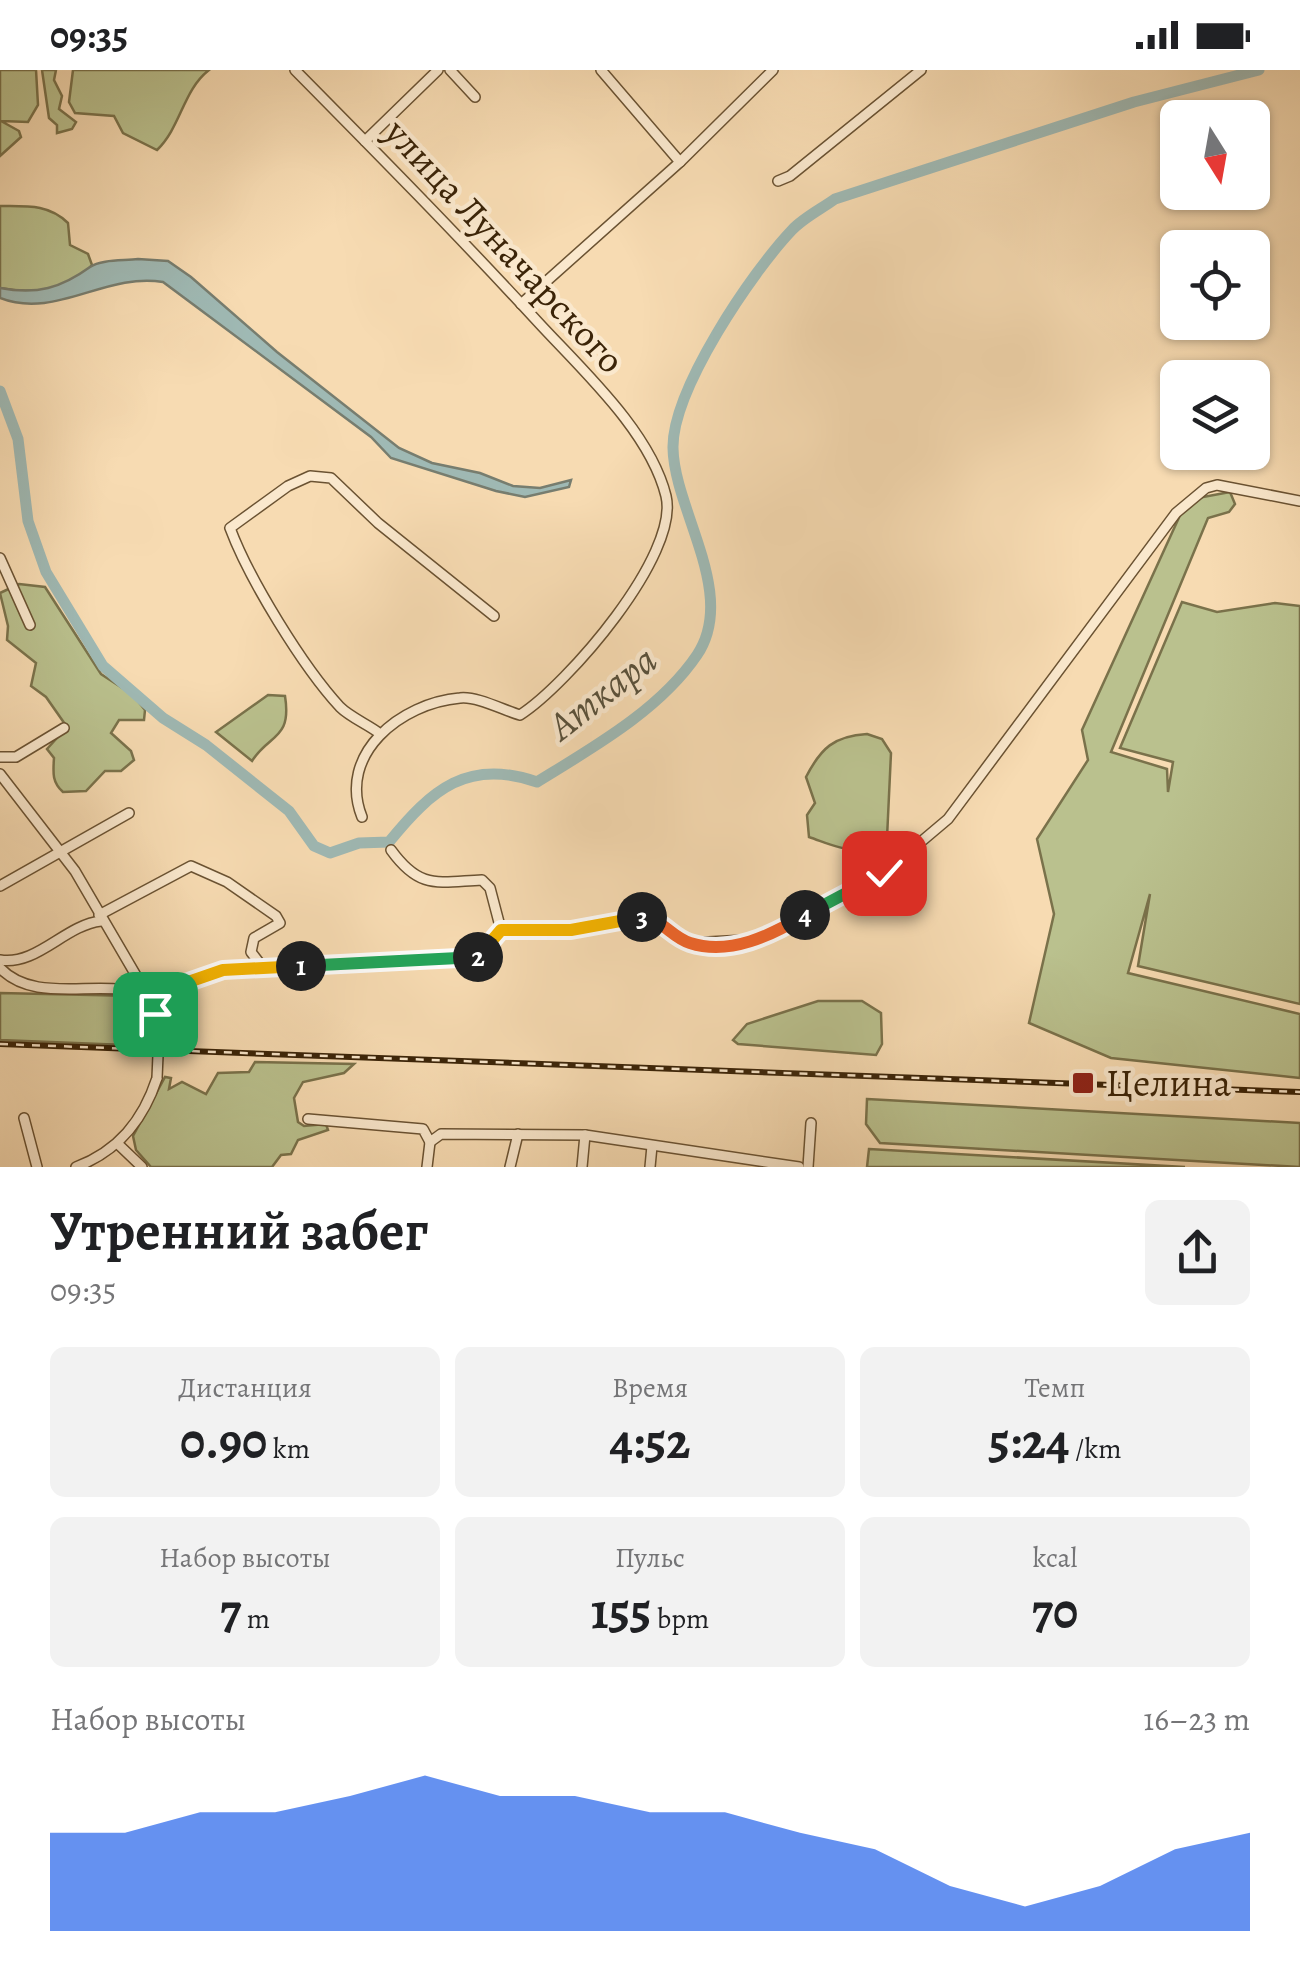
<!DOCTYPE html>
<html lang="ru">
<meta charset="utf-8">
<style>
body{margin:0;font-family:Alegreya,serif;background:#f2f2f2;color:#202124;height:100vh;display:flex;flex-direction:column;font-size:38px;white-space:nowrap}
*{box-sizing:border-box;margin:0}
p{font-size:32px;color:#757577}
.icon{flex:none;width:55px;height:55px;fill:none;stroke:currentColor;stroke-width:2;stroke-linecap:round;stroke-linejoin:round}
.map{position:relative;height:1097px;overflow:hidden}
.sheet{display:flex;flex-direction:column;background:#fff;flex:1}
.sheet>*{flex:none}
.needle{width:65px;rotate:169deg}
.buttons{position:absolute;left:1160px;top:30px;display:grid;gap:20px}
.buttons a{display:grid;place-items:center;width:110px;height:110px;border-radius:15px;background:#fff;box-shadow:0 2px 8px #0004;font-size:50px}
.pin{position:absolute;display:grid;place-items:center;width:85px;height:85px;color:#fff;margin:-42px;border-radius:20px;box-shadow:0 5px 15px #0006}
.km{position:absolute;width:50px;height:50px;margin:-25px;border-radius:50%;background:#222;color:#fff;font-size:28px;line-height:50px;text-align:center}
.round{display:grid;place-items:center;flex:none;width:105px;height:105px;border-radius:15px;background:#f2f2f2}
.head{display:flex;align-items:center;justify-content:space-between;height:170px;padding:0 50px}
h1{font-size:55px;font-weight:600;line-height:75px}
.metrics{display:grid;grid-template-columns:repeat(3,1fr);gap:15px;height:170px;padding:10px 50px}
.metrics div{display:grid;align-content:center;border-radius:15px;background:#f2f2f2;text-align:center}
.metrics b{font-size:50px;font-weight:600}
.metrics small{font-size:28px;font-weight:400}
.metrics p{font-size:28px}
.chart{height:280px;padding:20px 50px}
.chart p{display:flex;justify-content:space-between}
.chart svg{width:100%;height:180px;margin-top:10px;fill:#2563eb;opacity:.7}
.status{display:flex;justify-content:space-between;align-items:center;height:70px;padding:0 50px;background:#fff;direction:ltr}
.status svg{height:28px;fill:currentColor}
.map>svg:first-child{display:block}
</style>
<div class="status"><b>09:35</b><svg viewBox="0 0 49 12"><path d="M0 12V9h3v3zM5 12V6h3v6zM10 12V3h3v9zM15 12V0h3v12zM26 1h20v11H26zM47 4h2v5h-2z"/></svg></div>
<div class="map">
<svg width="1300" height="1097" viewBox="0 0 1300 1097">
<rect width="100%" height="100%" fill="#f7dbb2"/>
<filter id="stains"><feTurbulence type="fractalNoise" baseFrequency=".002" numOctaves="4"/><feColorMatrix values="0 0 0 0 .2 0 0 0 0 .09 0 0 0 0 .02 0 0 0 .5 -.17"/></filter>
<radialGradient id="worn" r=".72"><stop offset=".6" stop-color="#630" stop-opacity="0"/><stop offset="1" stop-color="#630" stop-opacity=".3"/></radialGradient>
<g fill="#bac18e" stroke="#7a724b" stroke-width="2.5">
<polygon points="0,0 36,0 38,35 28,52 1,51 19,61 21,67 0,86"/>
<polygon points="42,0 56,0 54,10 62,26 59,39 76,52 72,59 57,63 57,55 49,48"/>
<path d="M73,0H209C183,20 181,57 157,80L123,63L114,46L75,43L69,32Z"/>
<path d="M0,136C27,136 49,134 68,153L70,175L88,184L92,195C69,222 32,224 0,218Z"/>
<polygon points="1230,422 1235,434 1229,442 1208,448 1111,682 1167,699 1168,722 1173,692 1120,678 1182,532 1217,542 1275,533 1300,536 1300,934 1138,896 1150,824 1128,903 1300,944 1300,1008 1111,988 1029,953 1054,844 1037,769 1088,690 1082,660 1187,430"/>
<path d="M19,514L45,517L101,604L133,625L145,640L144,650H119L111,663L131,681L134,690L121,701H105L86,721L63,722C52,712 53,703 54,688L47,679L67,657L46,627L31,616L36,593L7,570L8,556L0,523Z"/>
<path d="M268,625L285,626C292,670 269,664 252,691L216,662Z"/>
<path d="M867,664L882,669L891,683L887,768C861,790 838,777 809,767L807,745L815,733L806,707C821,678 834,666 867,664Z"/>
<polygon points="0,923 137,926 146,938 151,958 140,965 151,976 0,970"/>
<polygon points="818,931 862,931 881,943 882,974 876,985 738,974 733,970 747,954"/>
<polygon points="255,992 354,994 344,1003 303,1012 294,1028 298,1052 304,1056 326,1054 328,1060 298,1070 291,1084 281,1085 272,1097 151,1097 136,1080 133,1066 165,1007 171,1008 169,1019 182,1012 206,1024 218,1003 249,1002"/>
<polygon points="867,1029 1300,1053 1300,1097 880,1073 866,1054"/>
<polygon points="869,1079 1185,1097 867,1097"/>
</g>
<path fill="#9fb9b4" stroke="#777d6f" stroke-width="2.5" d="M138,189L168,191L191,207L277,282L399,378L432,393L480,403L513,416L540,418L571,410L569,417L525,427L496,421L391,388L371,367L163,212C106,202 55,250 0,228V218C37,225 61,218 90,197C101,189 125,191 138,189Z"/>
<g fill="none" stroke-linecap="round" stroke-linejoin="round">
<path stroke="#9fb9b4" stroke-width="11" d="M0,321L18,369L28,451L46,502L103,596L163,648L206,675L289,741L314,776L330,783L359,773L389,772C432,719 468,688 537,712C592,678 660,640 697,585C738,524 674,440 673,378C672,320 752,202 792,160C803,148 821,139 835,129L1134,32L1259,0"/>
<defs>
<g id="minor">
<path d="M295,0C377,83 458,165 537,251C581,299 650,361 666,426C680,485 567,615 520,645C503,640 477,626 460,628C401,633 337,684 362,747"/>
<polyline points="450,0 475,27"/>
<polyline points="601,0 680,92"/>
<polyline points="365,71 438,0"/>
<polyline points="778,111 790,106 921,0"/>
<polyline points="521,234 680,92 773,0"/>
<polyline points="0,488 30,555"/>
<path d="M379,663C367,654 350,647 340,637C303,597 249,509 230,458L288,416L310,406L331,408L378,453L494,546"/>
<polyline points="0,687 16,687 64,658"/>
<polyline points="0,704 75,801 148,926 159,962"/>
<path d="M391,780C420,820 437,812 482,810L490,818L501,860"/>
<polyline points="0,816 129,743"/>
<polyline points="99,845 191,796 227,812 276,846 280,853 254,868 251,882 261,895"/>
<polyline points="501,860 571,860 645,847 661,851 690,873 764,869 884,803 948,749 1176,443 1206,418 1217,415 1300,431"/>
<path d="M0,890C37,896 65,855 101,851"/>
<path d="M0,898C36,936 101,907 145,925"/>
<path d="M148,926C253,881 366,897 478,887L501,860"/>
<polyline points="24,1048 37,1097"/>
<polyline points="308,1049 423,1059 430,1072 441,1064 585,1065 799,1097"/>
<polyline points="119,1075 142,1097"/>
<path d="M76,1097C118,1081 143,1051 157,1008"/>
<polyline points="427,1097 430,1072"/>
<polyline points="510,1097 518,1064"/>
<polyline points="582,1097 585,1065"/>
<polyline points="650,1097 652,1076"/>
<polyline points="808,1097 811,1053"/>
</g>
</defs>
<use href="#minor" stroke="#6a5232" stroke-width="12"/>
<use href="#minor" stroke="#fae8cd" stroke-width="9"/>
<defs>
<polyline id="rail" points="0,974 1300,1022"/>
</defs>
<use href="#rail" stroke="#3b2408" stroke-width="6"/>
<use href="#rail" stroke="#fae8cd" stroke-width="2.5" stroke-dasharray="8" stroke-linecap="butt"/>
<defs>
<polyline id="minor-bridge" points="157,1008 159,962"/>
</defs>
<use href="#minor-bridge" stroke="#6a5232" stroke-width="12" stroke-linecap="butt"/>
<use href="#minor-bridge" stroke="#fae8cd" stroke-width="9"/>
</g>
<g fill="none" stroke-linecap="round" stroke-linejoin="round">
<defs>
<polyline id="split-1" points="155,944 148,926 223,900 301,896"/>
<polyline id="split-2" points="301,896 478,887"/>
<polyline id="split-3" points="478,887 501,860 571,860 642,847"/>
<path id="split-4" d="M642,847C664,850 671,867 690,873C730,886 772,865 805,845"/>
<polyline id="split-5" points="805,845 884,803"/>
</defs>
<use href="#split-1" stroke="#fff" stroke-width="20"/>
<use href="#split-2" stroke="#fff" stroke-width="20"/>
<use href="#split-3" stroke="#fff" stroke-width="20"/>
<use href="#split-4" stroke="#fff" stroke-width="20"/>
<use href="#split-5" stroke="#fff" stroke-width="20"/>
<use href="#split-1" stroke="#f5b400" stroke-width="12"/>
<use href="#split-2" stroke="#22a559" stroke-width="12"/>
<use href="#split-3" stroke="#f5b400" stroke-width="12"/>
<use href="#split-4" stroke="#f0652b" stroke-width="12"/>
<use href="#split-5" stroke="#22a559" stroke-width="12"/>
</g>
<rect fill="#8f2418" stroke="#fae8cd" stroke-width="4" x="1071" y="1001" width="24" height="24" rx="5"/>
<g text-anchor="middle" stroke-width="9" stroke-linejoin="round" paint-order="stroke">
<g font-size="38" fill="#3b2408" stroke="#fae8cd">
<text transform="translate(505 176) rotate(47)" y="13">улица Луначарского</text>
</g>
<g font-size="38" fill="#3b2408" stroke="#fae8cd" text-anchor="start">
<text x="1106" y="1026">Целина</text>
</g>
<g font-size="40" font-style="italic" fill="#59513c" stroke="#fae8cd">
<text transform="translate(602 622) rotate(-38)" y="14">Аткара</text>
</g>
</g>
<rect width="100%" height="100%" filter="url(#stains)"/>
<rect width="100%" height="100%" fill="url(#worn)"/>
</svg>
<div class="buttons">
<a><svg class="needle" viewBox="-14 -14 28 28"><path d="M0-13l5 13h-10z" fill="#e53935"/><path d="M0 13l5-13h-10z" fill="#757577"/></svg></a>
<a><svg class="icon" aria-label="locate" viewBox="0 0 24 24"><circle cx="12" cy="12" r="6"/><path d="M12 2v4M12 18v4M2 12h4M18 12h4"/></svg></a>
<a><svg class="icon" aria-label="layers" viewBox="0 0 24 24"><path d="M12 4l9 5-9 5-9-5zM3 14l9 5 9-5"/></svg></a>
</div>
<div class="pin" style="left:155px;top:944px;background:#1e9e55"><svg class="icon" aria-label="arrive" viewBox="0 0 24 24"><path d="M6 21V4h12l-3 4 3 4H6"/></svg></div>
<div class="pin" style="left:884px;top:803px;background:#d93025"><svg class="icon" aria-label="check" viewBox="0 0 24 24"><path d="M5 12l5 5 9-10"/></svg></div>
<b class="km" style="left:301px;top:896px">1</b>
<b class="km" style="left:478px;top:887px">2</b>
<b class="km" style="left:642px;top:847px">3</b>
<b class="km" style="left:805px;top:845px">4</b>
</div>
<section class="sheet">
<div class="head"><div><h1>Утренний забег</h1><p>09:35</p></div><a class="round"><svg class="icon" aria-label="share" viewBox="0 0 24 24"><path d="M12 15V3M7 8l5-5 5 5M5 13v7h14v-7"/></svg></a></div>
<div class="metrics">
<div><p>Дистанция</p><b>0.90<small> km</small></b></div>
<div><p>Время</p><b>4:52</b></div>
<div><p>Темп</p><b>5:24<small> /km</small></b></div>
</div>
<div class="metrics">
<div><p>Набор высоты</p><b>7<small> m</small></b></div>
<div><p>Пульс</p><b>155<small> bpm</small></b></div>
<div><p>kcal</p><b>70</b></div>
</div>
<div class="chart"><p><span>Набор высоты</span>16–23 m</p>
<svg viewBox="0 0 160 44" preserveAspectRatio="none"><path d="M0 44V20L10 20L20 15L30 15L40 11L50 6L60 11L70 11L80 15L90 15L100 20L110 24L120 33L130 38L140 33L150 24L160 20V44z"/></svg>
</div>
</section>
